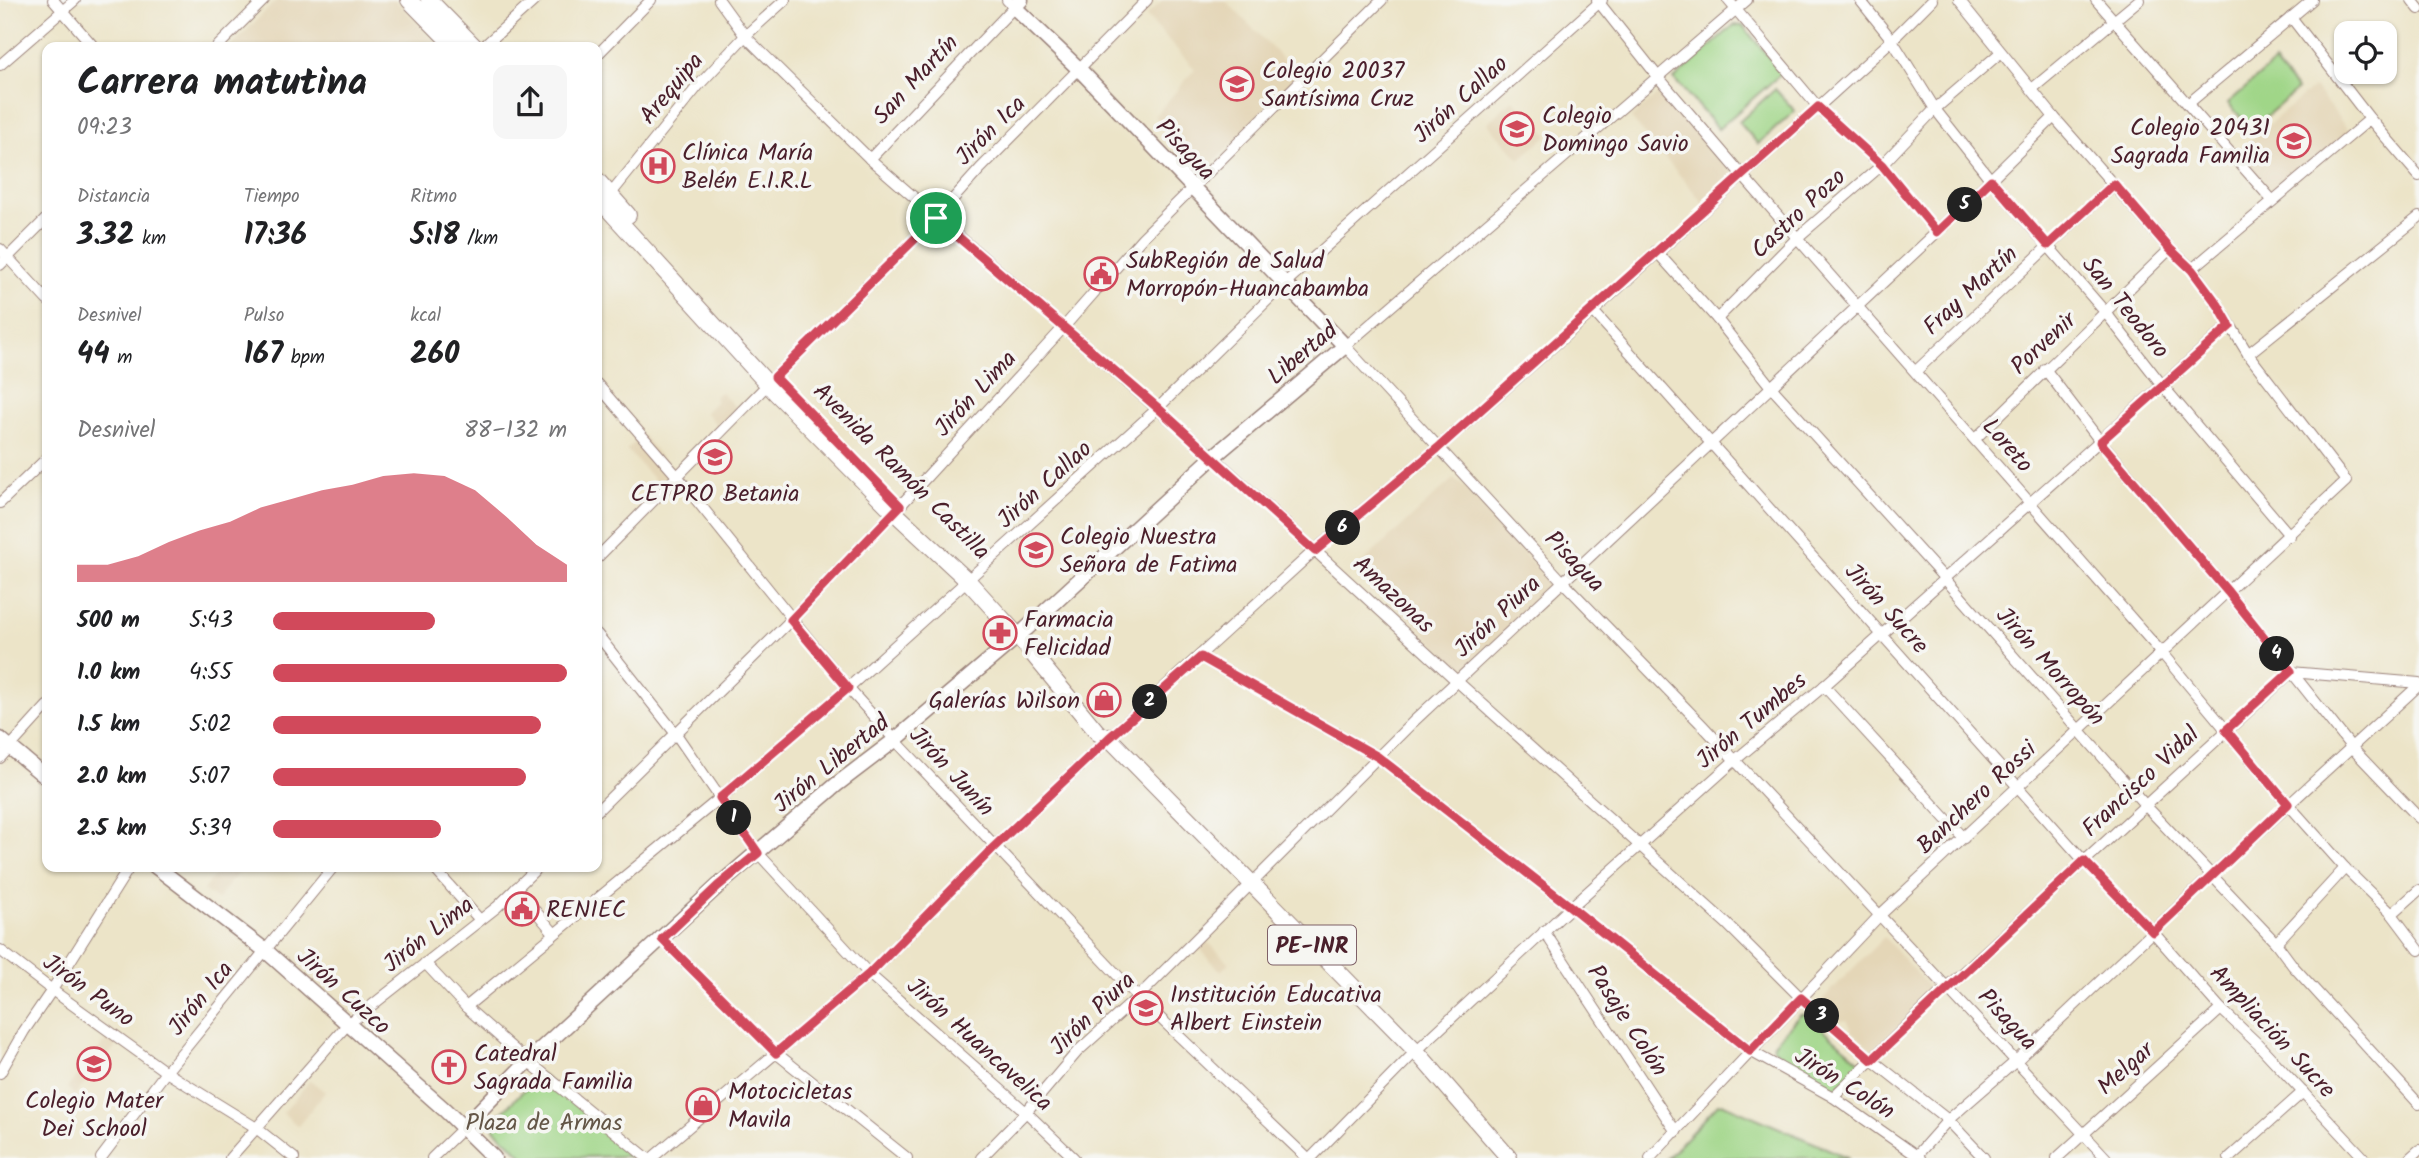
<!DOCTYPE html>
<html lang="es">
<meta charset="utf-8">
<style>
body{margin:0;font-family:Kalam,sans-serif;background:#f6f6f6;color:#202124;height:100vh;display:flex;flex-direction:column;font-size:26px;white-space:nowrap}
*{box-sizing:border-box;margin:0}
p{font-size:23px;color:#757577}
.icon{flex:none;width:38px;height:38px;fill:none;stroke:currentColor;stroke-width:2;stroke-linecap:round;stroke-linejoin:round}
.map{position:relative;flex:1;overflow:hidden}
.drawer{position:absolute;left:42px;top:42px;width:560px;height:830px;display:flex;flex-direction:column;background:#fff;border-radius:14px;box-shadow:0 2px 5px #0004}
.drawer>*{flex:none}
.buttons{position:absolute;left:2334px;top:21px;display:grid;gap:14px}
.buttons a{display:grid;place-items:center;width:63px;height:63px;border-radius:14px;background:#fff;box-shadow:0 2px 5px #0004;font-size:35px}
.pin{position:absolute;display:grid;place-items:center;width:60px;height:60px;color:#fff;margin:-30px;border:4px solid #fff;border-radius:50%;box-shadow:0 2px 7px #0007}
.km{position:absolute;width:35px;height:35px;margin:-18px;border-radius:50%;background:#222;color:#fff;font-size:19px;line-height:35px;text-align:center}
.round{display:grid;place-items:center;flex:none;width:74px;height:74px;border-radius:14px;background:#f6f6f6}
.head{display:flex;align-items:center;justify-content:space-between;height:119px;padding:0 35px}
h1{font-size:38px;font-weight:700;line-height:52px}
.stats{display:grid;grid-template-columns:repeat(3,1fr);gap:10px;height:119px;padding:7px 35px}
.stats div{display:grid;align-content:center}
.stats b{font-size:30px;font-weight:700}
.stats small{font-size:19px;font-weight:400}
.stats p{font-size:19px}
.chart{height:196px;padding:14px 35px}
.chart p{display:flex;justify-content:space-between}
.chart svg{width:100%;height:126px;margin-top:7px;fill:#d1495b;opacity:.7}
ul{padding:0 35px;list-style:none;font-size:23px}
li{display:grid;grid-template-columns:112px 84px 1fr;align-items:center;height:52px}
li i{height:18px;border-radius:9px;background:#d1495b}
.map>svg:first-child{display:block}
</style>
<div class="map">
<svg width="2419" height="1158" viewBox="0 0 2419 1158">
<rect width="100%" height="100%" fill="#f6f6f2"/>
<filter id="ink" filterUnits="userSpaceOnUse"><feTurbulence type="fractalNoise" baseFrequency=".0143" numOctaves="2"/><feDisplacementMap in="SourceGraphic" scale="14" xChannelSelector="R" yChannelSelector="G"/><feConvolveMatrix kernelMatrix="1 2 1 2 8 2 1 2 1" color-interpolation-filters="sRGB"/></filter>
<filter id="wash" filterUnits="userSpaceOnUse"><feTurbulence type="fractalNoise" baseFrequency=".00686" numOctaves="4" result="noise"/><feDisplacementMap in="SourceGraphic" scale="28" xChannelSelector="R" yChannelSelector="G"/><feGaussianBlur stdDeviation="1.57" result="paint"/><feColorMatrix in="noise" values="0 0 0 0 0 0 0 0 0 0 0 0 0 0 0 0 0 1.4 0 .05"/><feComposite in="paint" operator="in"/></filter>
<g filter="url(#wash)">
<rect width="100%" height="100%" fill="#ece4c8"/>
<g fill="#e4d6b7">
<polygon points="277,0 395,0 441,47 230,47"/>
<polygon points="1163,0 1225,0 1300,77 1204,172 1187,149 1155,116 1195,69 1146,16"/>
<polygon points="2314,87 2350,132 2274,196 2237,151"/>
<polygon points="1659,93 1665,93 1736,179 1705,205 1631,118"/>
<polygon points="1513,99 1548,135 1520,159 1487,123"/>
<polygon points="721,392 736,408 718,426 705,412 716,401 714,397"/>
<polygon points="643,435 672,472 659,485 627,450"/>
<polygon points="718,443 728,455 713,470 702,458"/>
<polygon points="1453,479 1460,482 1556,589 1463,674 1360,565"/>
<polygon points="1030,534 1051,559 1042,566 1021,542"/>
<polygon points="222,866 243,866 217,900 203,890"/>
<polygon points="1884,937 1935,994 1874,1052 1852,1031 1850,1025 1846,1020 1841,1021 1820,1002"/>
<polygon points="1204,938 1229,963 1221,971 1196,945"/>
<polygon points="112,1033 121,1040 75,1095 67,1088"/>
<polygon points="310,1080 325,1092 298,1126 283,1113"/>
</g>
<g fill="#a0d688" stroke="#757a5a" stroke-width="2">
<polygon points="1734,25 1743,26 1782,73 1718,129 1674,79"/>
<polygon points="2274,63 2297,90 2251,129 2228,103"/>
<polygon points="1775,89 1795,111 1758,144 1739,122"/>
<polygon points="1806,1014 1861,1062 1861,1065 1833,1092 1830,1093 1773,1048 1774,1043 1800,1015"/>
<polygon points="540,1074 638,1156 525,1158 494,1129 493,1121"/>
<polygon points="1718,1104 1724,1104 1849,1158 1667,1158"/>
</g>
</g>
<g filter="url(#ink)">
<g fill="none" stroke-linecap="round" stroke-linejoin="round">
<defs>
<g id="street">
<polyline points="53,0 94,47"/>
<polyline points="719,0 745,36 870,159 1213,457 1458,682 1726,923 1801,998 1872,1060 1948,1120 1984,1158"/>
<polyline points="1597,0 1659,78 1742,175 2161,652 2288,804 2345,868 2392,914 2419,950"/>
<polyline points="1728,0 1818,107 1882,165 1937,232"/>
<polyline points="1747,0 1345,346 1564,583 1703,726 2106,1158"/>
<polyline points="1860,0 1892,40 1935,109 1991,180 2106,313 2162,385 2290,536"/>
<polyline points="2096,0 2272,200"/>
<polyline points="2412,0 2419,9"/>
<polyline points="2291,17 2370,119 2419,176"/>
<polyline points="217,47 264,0"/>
<polyline points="483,47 535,0"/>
<polyline points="597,55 651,0"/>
<polyline points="0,65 75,0"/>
<polyline points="2032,89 2139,0"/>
<polyline points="2189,103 2312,0"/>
<polyline points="870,159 1014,7 1007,0"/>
<polyline points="597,211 698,86 745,36 785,0"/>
<polyline points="0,249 47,300"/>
<polyline points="1656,251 1717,319 1771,387 1945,579 2146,806 2276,943 2293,966 2419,1104"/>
<polyline points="0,265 47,218"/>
<polyline points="2192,269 2370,119"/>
<polyline points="1593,311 2084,861 2153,932 2221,1009 2258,1044 2364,1158"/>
<polyline points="1717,319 1798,237 1882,165 1935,109 2000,53"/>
<polyline points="2248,354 2419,217"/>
<polyline points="2045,369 2100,441 2228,592 2352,748 2419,818"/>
<polyline points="1916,371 2114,184"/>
<polyline points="597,384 677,476 848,688 895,740 1138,997 1307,1158"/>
<polyline points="1975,439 2170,249"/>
<polyline points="0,503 47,458"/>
<polyline points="597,558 775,377 936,218 980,169 1147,0"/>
<polyline points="597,634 676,734 758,853 869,974 1026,1112 1074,1158"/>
<polyline points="1201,657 1378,757 1571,907 1750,1051 1833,1097 1920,1158"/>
<polyline points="1824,686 1964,838"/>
<polyline points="0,758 47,706"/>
<polyline points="597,811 791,620 900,506 1063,328 1142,238 1382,0"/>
<polyline points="432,866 480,920"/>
<polyline points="516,888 554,933"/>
<polyline points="2392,914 2419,890"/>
<polyline points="1544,931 1676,1132"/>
<polyline points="662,939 776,1053 907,1158"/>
<polyline points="2276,943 2345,868"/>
<polyline points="0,950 52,990 166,1072 255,1127 294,1158"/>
<polyline points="425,963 466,1007 518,1053 647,1158"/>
<polyline points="466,1007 720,798 848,688 1158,408 1284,284 1602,0"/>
<polyline points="0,1073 24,1031 52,990 130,866"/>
<polyline points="1833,1097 1947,987 2291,672 2419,683"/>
<polyline points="1917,1155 1948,1120 2016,1061 2211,876 2417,687"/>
<polyline points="101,1158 166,1072 334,866"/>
<polyline points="230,1158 347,1025 497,907 539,866"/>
<polyline points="432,1158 463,1128"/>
<polyline points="652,1158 869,974 994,847 1109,738 1315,550 1438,448 1593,311 1892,40 1932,0"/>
<polyline points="981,1158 1026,1112 1077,1052 1138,997 1413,722 1937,232 2054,117"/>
<polyline points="1311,1158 1416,1051 1571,907 1734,761 1824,686 2230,325"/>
<polyline points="1650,1158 1880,915 2346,481 2248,354 2218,305 2192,269 2170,249 2054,117 1959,0"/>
<polyline points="2057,1158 2221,1009"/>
<polyline points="2229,1158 2303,1092"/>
<polyline points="2410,1158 2419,1150"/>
</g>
<g id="secondary">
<polyline points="0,739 47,778"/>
<polyline points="155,866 266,951 445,1110 494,1158"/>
<polyline points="463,1128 528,1061 718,886 836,785 895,740 1026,629 1213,457 1345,346 1080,70 1014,7 1021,0"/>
</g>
<g id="primary">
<polyline points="409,0 455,47"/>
<polyline points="429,0 475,47"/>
<polyline points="597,180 628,215"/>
<polyline points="597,197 776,393 894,512 968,581 1017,635 1098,733 1109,738 1416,1051 1509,1158"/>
</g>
</defs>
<use href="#street" stroke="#9b827a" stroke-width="12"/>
<use href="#secondary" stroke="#9b827a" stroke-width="17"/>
<use href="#primary" stroke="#9b827a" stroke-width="18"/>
<use href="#street" stroke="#fff" stroke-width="10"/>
<use href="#secondary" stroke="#fff" stroke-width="14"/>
<use href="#primary" stroke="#fff" stroke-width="16"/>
</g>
</g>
<g fill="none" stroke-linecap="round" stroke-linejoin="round" filter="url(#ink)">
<defs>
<polygon id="route" points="1818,107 1882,165 1937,232 1991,180 2048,245 2114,184 2170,249 2192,270 2218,305 2230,326 2100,442 2228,592 2291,671 2226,730 2288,804 2153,932 2084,861 1872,1060 1801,998 1750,1051 1571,907 1378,757 1201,657 1109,738 994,847 869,974 776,1053 662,939 718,886 758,853 720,798 848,688 791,620 900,506 775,377 936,218 1158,408 1315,551 1438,448"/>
</defs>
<use href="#route" stroke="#fff" stroke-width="14"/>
<use href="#route" stroke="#d1495b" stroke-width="9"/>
</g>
<defs>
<symbol id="school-ring" viewBox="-11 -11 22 22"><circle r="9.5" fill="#f6f6f2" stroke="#d1495b" stroke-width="1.5"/><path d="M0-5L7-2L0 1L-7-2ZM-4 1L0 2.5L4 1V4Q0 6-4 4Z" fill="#d1495b"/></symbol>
<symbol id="hospital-ring" viewBox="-11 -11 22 22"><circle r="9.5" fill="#f6f6f2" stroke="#d1495b" stroke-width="1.5"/><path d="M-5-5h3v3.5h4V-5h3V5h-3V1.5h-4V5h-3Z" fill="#d1495b"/></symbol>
<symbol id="civic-ring" viewBox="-11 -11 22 22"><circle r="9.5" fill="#f6f6f2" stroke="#d1495b" stroke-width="1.5"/><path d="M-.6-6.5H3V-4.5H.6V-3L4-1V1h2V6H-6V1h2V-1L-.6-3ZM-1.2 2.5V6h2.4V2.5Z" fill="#d1495b"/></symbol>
<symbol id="university-ring" viewBox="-11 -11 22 22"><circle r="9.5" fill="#f6f6f2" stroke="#d1495b" stroke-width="1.5"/><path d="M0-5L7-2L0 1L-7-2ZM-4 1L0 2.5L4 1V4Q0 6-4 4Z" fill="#d1495b"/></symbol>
<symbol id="pharmacy-ring" viewBox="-11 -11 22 22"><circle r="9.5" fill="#f6f6f2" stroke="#d1495b" stroke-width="1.5"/><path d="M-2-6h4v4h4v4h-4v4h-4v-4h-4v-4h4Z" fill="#d1495b"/></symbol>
<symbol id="shop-ring" viewBox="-11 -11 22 22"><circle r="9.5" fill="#f6f6f2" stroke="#d1495b" stroke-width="1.5"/><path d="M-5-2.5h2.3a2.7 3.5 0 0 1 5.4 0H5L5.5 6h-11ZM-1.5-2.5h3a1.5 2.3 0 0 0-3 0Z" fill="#d1495b"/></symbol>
<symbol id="church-ring" viewBox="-11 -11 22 22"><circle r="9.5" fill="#f6f6f2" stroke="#d1495b" stroke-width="1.5"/><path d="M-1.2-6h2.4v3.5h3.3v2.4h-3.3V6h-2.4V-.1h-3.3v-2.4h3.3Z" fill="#d1495b"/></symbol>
</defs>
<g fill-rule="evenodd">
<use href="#school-ring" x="1218" y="65" width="38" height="38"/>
<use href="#school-ring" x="1498" y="110" width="38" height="38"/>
<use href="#school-ring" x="2275" y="122" width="38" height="38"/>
<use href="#hospital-ring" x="639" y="147" width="38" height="38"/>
<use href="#civic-ring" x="1082" y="255" width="38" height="38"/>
<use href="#university-ring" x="696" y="438" width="38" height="38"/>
<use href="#school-ring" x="1017" y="531" width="38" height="38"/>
<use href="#pharmacy-ring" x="981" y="614" width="38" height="38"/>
<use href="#shop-ring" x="1085" y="681" width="38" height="38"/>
<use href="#civic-ring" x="503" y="890" width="38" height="38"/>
<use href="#school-ring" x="1127" y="989" width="38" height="38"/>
<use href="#school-ring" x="75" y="1045" width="38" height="38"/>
<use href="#church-ring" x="430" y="1048" width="38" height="38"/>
<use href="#shop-ring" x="684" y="1086" width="38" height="38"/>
</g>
<g text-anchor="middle" stroke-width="7" stroke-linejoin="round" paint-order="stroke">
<rect fill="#f6f6f2" stroke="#7e6067" stroke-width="2" x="1268" y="925.5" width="88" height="39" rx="5"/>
<g font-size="23" font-weight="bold" fill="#4a1f2b">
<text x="1312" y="953">PE-1NR</text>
</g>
<g font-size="24" fill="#4a1f2b" stroke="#f6f6f2" text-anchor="start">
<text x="1262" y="78">Colegio 20037<tspan x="1262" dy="28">Santísima Cruz</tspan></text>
<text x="1542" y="123">Colegio<tspan x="1542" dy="28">Domingo Savio</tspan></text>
<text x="2270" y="135" text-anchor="end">Colegio 20431<tspan x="2270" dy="28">Sagrada Familia</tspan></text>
<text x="682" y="160">Clínica María<tspan x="682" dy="28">Belén E.I.R.L</tspan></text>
<text x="1126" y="268">SubRegión de Salud<tspan x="1126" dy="28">Morropón-Huancabamba</tspan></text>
<text x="715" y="501" text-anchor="middle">CETPRO Betania</text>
<text x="1060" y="544">Colegio Nuestra<tspan x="1060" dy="28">Señora de Fatima</tspan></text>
<text x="1024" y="627">Farmacia<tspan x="1024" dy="28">Felicidad</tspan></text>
<text x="1080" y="708" text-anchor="end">Galerías Wilson</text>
<text x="546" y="917">RENIEC</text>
<text x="1170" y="1002">Institución Educativa<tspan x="1170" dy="28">Albert Einstein</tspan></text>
<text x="474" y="1061">Catedral<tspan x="474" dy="28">Sagrada Familia</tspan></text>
<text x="728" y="1099">Motocicletas<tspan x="728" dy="28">Mavila</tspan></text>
<text x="94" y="1108" text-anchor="middle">Colegio Mater<tspan x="94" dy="28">Dei School</tspan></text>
</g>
<g font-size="24" fill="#4a1f2b" stroke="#f6f6f2">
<text transform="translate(915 79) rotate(-47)" y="8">San Martín</text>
<text transform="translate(671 88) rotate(-50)" y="8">Arequipa</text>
<text transform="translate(1460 99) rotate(-42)" y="8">Jirón Callao</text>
<text transform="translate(990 130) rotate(-45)" y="8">Jirón Ica</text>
<text transform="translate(1186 149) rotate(47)" y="8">Pisagua</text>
<text transform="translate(1798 213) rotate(-43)" y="8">Castro Pozo</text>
<text transform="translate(1970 290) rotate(-43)" y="8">Fray Martín</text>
<text transform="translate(2126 307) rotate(51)" y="8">San Teodoro</text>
<text transform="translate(2043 343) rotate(-43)" y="8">Porvenir</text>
<text transform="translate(1302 353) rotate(-40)" y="8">Libertad</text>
<text transform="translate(975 393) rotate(-47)" y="8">Jirón Lima</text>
<text transform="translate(2008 445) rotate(49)" y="8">Loreto</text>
<text transform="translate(902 471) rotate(45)" y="8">Avenida Ramón Castilla</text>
<text transform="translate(1044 484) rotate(-42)" y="8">Jirón Callao</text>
<text transform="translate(1575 561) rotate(46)" y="8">Pisagua</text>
<text transform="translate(1394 594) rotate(43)" y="8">Amazonas</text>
<text transform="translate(1887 608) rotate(48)" y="8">Jirón Sucre</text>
<text transform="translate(1497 616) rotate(-43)" y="8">Jirón Piura</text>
<text transform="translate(2051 666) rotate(48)" y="8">Jirón Morropón</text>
<text transform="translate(1751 720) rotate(-40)" y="8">Jirón Tumbes</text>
<text transform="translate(831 763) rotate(-39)" y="8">Jirón Libertad</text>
<text transform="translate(952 771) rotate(47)" y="8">Jirón Junín</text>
<text transform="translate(2140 781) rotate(-43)" y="8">Francisco Vidal</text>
<text transform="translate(1976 797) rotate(-43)" y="8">Banchero Rossi</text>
<text transform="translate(428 934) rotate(-38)" y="8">Jirón Lima</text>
<text transform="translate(89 990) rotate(36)" y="8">Jirón Puno</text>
<text transform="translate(344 991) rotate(42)" y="8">Jirón Cuzco</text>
<text transform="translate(200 998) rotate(-51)" y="8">Jirón Ica</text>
<text transform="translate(1092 1013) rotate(-44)" y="8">Jirón Piura</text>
<text transform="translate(2008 1019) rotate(47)" y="8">Pisagua</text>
<text transform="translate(1628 1020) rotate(57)" y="8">Pasaje Colón</text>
<text transform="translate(2273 1031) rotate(47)" y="8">Ampliación Sucre</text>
<text transform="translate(980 1044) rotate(42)" y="8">Jirón Huancavelica</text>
<text transform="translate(2125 1068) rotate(-42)" y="8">Melgar</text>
<text transform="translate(1845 1083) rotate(32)" y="8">Jirón Colón</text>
</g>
<g font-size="24" fill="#645647" stroke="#f6f6f2">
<text x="544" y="1130">Plaza de Armas</text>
</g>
</g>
</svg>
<div class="buttons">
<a><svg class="icon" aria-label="locate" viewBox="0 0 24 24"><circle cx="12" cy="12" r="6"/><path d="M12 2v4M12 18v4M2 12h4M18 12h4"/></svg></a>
</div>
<div class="pin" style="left:936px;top:218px;background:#1e9e55"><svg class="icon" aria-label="arrive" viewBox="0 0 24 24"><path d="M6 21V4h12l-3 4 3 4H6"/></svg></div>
<b class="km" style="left:734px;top:818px">1</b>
<b class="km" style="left:1150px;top:702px">2</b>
<b class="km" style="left:1822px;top:1016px">3</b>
<b class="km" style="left:2277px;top:654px">4</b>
<b class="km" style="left:1965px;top:205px">5</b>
<b class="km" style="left:1343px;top:528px">6</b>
<section class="drawer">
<div class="head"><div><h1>Carrera matutina</h1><p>09:23</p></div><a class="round"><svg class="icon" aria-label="share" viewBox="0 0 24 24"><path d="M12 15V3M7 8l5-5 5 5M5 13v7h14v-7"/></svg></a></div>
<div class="stats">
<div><p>Distancia</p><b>3.32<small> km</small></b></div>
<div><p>Tiempo</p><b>17:36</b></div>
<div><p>Ritmo</p><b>5:18<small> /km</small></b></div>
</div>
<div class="stats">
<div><p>Desnivel</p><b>44<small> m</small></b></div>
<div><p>Pulso</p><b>167<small> bpm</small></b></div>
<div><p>kcal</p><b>260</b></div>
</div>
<div class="chart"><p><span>Desnivel</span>88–132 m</p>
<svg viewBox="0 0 160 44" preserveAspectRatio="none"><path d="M0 44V38L10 38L20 35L30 30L40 26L50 23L60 18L70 15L80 12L90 10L100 7L110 6L120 7L130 12L140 21L150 31L160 38V44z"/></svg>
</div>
<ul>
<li><b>500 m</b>5:43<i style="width:55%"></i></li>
<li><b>1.0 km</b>4:55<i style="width:100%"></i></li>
<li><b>1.5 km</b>5:02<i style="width:91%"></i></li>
<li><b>2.0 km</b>5:07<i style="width:86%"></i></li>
<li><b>2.5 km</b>5:39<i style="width:57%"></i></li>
</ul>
</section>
</div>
